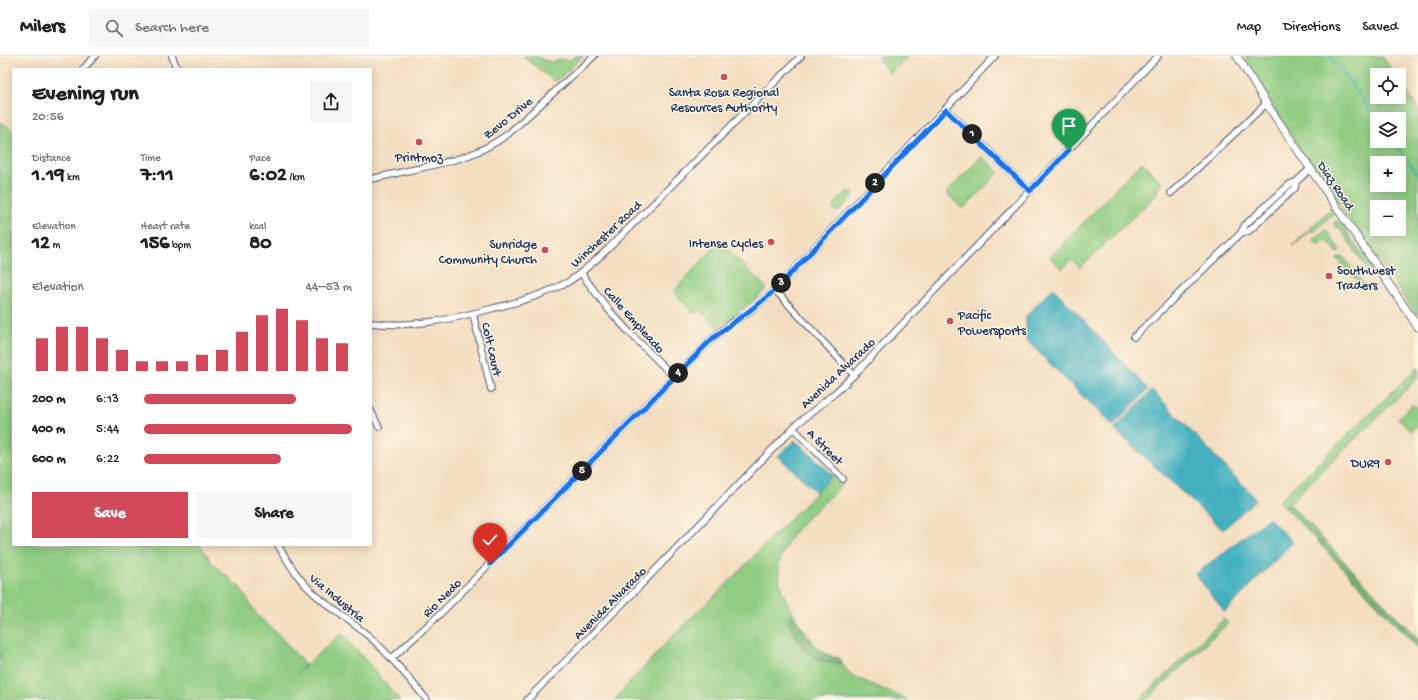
<!DOCTYPE html>
<meta charset="utf-8">
<style>
body{margin:0;font-family:"Gochi Hand",sans-serif;background:#f6f6f6;color:#202124;height:100vh;display:flex;flex-direction:column;font-size:15px;white-space:nowrap}
*{box-sizing:border-box;margin:0}
p{font-size:13px;color:#757577}
.icon{flex:none;width:22px;height:22px;fill:none;stroke:currentColor;stroke-width:2;stroke-linecap:round;stroke-linejoin:round}
.map{position:relative;flex:1;overflow:hidden}
.side{position:absolute;left:12px;top:12px;width:360px;height:478px;display:flex;flex-direction:column;background:#fff;border-radius:0px;box-shadow:0 2px 10px #0003}
.side>*{flex:none}
.tools{position:absolute;left:1370px;top:12px;display:grid;gap:8px}
.tools a{display:grid;place-items:center;width:36px;height:36px;border-radius:0px;background:#fff;box-shadow:0 2px 10px #0003;font-size:20px}
.pin{position:absolute;display:grid;place-items:center;width:34px;height:34px;color:#fff;margin:-41px -17px;border-radius:50% 50% 50% 0;rotate:-45deg;box-shadow:0 0 4px #0007}
.pin .icon{rotate:45deg}
.km{position:absolute;width:20px;height:20px;margin:-10px;border-radius:50%;background:#222;color:#fff;font-size:11px;line-height:20px;text-align:center}
.round{display:grid;place-items:center;flex:none;width:42px;height:42px;border-radius:0px;background:#f6f6f6}
.summary{display:flex;align-items:center;justify-content:space-between;height:68px;padding:0 20px}
h1{font-size:22px;font-weight:700;line-height:30px}
.figures{display:grid;grid-template-columns:repeat(3,1fr);gap:6px;height:68px;padding:4px 20px}
.figures div{display:grid;align-content:center}
.figures b{font-size:20px;font-weight:700}
.figures small{font-size:11px;font-weight:400}
.figures p{font-size:11px}
.chart{height:112px;padding:8px 20px}
.chart p{display:flex;justify-content:space-between}
.chart svg{width:100%;height:72px;margin-top:4px;stroke:#d1495b;stroke-width:6}
.cta{display:flex;gap:8px;margin-top:auto;padding:8px 20px}
.cta a{flex:1;height:46px;border-radius:0px;background:#d1495b;color:#fff;font-size:16px;font-weight:700;line-height:46px;text-align:center}
.cta a+a{background:#f6f6f6;color:#202124}
ul{padding:0 20px;list-style:none;font-size:13px}
li{display:grid;grid-template-columns:64px 48px 1fr;align-items:center;height:30px}
li i{height:10px;border-radius:5px;background:#d1495b}
header{display:flex;align-items:center;gap:24px;box-sizing:border-box;height:56px;padding:0 20px;background:#fff;border-bottom:1px solid #e0e0e0}
header strong{font-size:19px}
nav{display:flex;gap:22px;margin-inline-start:auto;font-size:14px}
.search{width:280px;height:36px;background:#f6f6f6;display:flex;align-items:center;gap:10px;box-sizing:border-box;padding:0 14px;border-radius:0px;color:#757577;font-size:15px}
.map>svg:first-child{display:block}
</style>
<header>
<strong>Milers</strong>
<div class="search"><svg class="icon" aria-label="search" viewBox="0 0 24 24"><circle cx="10" cy="10" r="6"/><path d="M15 15l6 6"/></svg>Search here</div>
<nav><a>Map</a><a>Directions</a><a>Saved</a></nav>
</header>
<div class="map">
<svg width="1418" height="644" viewBox="0 0 1418 644">
<rect width="100%" height="100%" fill="#fcf5e5"/>
<filter id="ink" filterUnits="userSpaceOnUse"><feTurbulence type="fractalNoise" baseFrequency=".025" numOctaves="2"/><feDisplacementMap in="SourceGraphic" scale="8" xChannelSelector="R" yChannelSelector="G"/><feConvolveMatrix kernelMatrix="1 2 1 2 8 2 1 2 1" color-interpolation-filters="sRGB"/></filter>
<filter id="wash" filterUnits="userSpaceOnUse"><feTurbulence type="fractalNoise" baseFrequency=".012" numOctaves="4" result="noise"/><feDisplacementMap in="SourceGraphic" scale="16" xChannelSelector="R" yChannelSelector="G"/><feGaussianBlur stdDeviation="0.9" result="paint"/><feColorMatrix in="noise" values="0 0 0 0 0 0 0 0 0 0 0 0 0 0 0 0 0 1.4 0 .05"/><feComposite in="paint" operator="in"/></filter>
<g filter="url(#wash)">
<rect width="100%" height="100%" fill="#f4dec1"/>
<g fill="#8fcc81" stroke="#557e70" fill-rule="evenodd">
<polygon points="523,0 536,0 546,5 554,6 562,3 569,5 574,0 584,0 555,26"/>
<polygon points="877,0 908,0 890,18"/>
<path d="M1245,0H1382L1395,19H1377V41H1399V25L1418,52V261L1311,108L1259,30ZM1377,63H1399V85H1377ZM1377,107H1399V129H1377ZM1377,151H1399V173H1377Z"/>
<polygon points="0,66 13,74 13,205 12,207 13,210 13,489 200,489 212,507 241,533 257,559 276,576 305,609 297,617 342,577 400,644 0,644"/>
<polygon points="982,100 999,116 963,153 946,137"/>
<polygon points="1142,106 1162,126 1158,133 1155,140 1080,212 1071,203 1062,213 1050,201"/>
<polygon points="847,135 849,137 851,135 854,139 838,156 833,153 835,151 834,149"/>
<polygon points="1331,152 1333,158 1314,176 1311,174 1295,189 1292,190"/>
<polygon points="1337,164 1338,167 1341,167 1374,215 1375,220 1371,222 1369,220 1371,218 1339,171 1336,172 1333,167"/>
<polygon points="1326,173 1340,195 1338,197 1326,184 1319,190 1313,184"/>
<polygon points="719,186 767,232 752,246 718,272 699,254 695,258 673,236"/>
<polygon points="1338,201 1344,202 1365,230 1364,232 1337,203"/>
<polygon points="1418,311 1418,322 1285,451 1279,445"/>
<polygon points="1413,348 1418,353 1418,371 1417,370 1411,376 1398,362"/>
<path d="M833,419L843,428C803,469 755,495 793,557L790,562L804,593L839,608L841,605L850,619L908,644H614L678,574L722,533Z"/>
<polygon points="1224,563 1228,567 1146,644 1139,644"/>
</g>
<g fill="#73b06f" stroke="#477066">
<polygon points="1289,447 1418,583 1418,592 1285,451"/>
<path d="M793,557L800,569L818,592L828,599L839,602L841,605L839,608C829,607 820,605 812,600C805,595 790,574 789,566C789,562 791,560 793,557Z"/>
</g>
<g fill="#42b0bf" stroke="#2e708e">
<polygon points="1053,232 1148,333 1113,370 1026,284 1026,260"/>
<polygon points="1152,334 1256,443 1223,474 1114,373"/>
<polygon points="795,384 833,419 816,436 778,400"/>
<polygon points="1269,462 1293,486 1225,556 1195,518"/>
</g>
<g fill="none" stroke-linecap="round" stroke-linejoin="round">
<g stroke="#42b0bf" stroke-width="1.5">
<polyline points="1329,0 1342,15 1377,64"/>
<polyline points="1393,85 1418,119"/>
</g>
</g>
</g>
<g filter="url(#ink)">
<g fill="none" stroke-linecap="round" stroke-linejoin="round">
<defs>
<g id="minor">
<polyline points="172,0 177,13"/>
<polyline points="83,13 95,0"/>
<polyline points="946,53 1030,135"/>
<path d="M371,123C386,120 401,116 416,113C452,105 478,100 508,78L594,0"/>
<polyline points="1171,137 1267,47"/>
<polyline points="1241,177 1249,175 1295,132 1296,126"/>
<polyline points="581,217 608,253 629,276 674,321"/>
<polyline points="775,234 854,319"/>
<polyline points="473,258 491,333"/>
<path d="M371,267C413,272 453,263 494,252C520,246 544,239 568,226C582,217 595,205 608,193L801,0"/>
<polyline points="1134,281 1241,177 1245,169 1290,128 1296,126 1311,112"/>
<polyline points="371,355 379,371"/>
<polyline points="793,372 843,423"/>
<path d="M278,489C289,508 300,526 317,540C334,555 354,567 372,583C392,601 409,623 427,644"/>
<polyline points="391,603 439,559 712,283 731,267 748,257 775,234 995,0"/>
<polyline points="527,644 632,538 796,369 835,337 854,319 1158,0"/>
</g>
<polyline id="major" points="1237,0 1268,50 1418,271"/>
</defs>
<use href="#minor" stroke="#676c81" stroke-width="8"/>
<use href="#major" stroke="#676c81" stroke-width="9"/>
<use href="#minor" stroke="#fff" stroke-width="5.5"/>
<use href="#major" stroke="#fff" stroke-width="7"/>
</g>
</g>
<g fill="none" stroke-linecap="round" stroke-linejoin="round" filter="url(#ink)">
<defs>
<path id="route" d="M490,508L712,283C733,266 754,253 775,234L946,54L1030,135L1069,94"/>
</defs>
<use href="#route" stroke="#fff" stroke-width="8"/>
<use href="#route" stroke="#1a73e8" stroke-width="5"/>
</g>
<g fill="#d1495b" stroke="#fcf5e5" stroke-width="1.5">
<circle cx="724" cy="21" r="4"/>
<circle cx="419" cy="86" r="4"/>
<circle cx="771" cy="186" r="4"/>
<circle cx="545" cy="194" r="4"/>
<circle cx="1329" cy="220" r="4"/>
<circle cx="950" cy="265" r="4"/>
<circle cx="1388" cy="406" r="4"/>
</g>
<g text-anchor="middle" stroke-width="3" stroke-linejoin="round" paint-order="stroke">
<g font-size="13" fill="#1b2f5e" stroke="#fcf5e5" text-anchor="end">
<text x="724" y="40" text-anchor="middle">Santa Rosa Regional<tspan x="724" dy="15">Resources Authority</tspan></text>
<text x="419" y="105" text-anchor="middle">Printmoz</text>
<text x="763" y="191">Intense Cycles</text>
<text x="537" y="192">Sunridge<tspan x="537" dy="15">Community Church</tspan></text>
<text x="1337" y="218" text-anchor="start">Southwest<tspan x="1337" dy="15">Traders</tspan></text>
<text x="958" y="263" text-anchor="start">Pacific<tspan x="958" dy="15">Powersports</tspan></text>
<text x="1380" y="411">DUR9</text>
</g>
<g font-size="13" fill="#1b2f5e" stroke="#fcf5e5">
<text transform="translate(507 61) rotate(-39)" y="5">Zevo Drive</text>
<text transform="translate(1337 129) rotate(56)" y="5">Diaz Road</text>
<text transform="translate(605 177) rotate(-43)" y="5">Winchester Road</text>
<text transform="translate(635 263) rotate(48)" y="5">Calle Empleado</text>
<text transform="translate(493 293) rotate(77)" y="5">Colt Court</text>
<text transform="translate(837 316) rotate(-43)" y="5">Avenida Alvarado</text>
<text transform="translate(826 390) rotate(45)" y="5">A Street</text>
<text transform="translate(338 541) rotate(40)" y="5">Via Industria</text>
<text transform="translate(441 541) rotate(-45)" y="5">Rio Nedo</text>
<text transform="translate(609 546) rotate(-45)" y="5">Avenida Alvarado</text>
</g>
</g>
</svg>
<div class="tools">
<a><svg class="icon" aria-label="locate" viewBox="0 0 24 24"><circle cx="12" cy="12" r="6"/><path d="M12 2v4M12 18v4M2 12h4M18 12h4"/></svg></a>
<a><svg class="icon" aria-label="layers" viewBox="0 0 24 24"><path d="M12 4l9 5-9 5-9-5zM3 14l9 5 9-5"/></svg></a>
<a>+</a>
<a>−</a>
</div>
<div class="pin" style="left:1069px;top:94px;background:#1e9e55"><svg class="icon" aria-label="arrive" viewBox="0 0 24 24"><path d="M6 21V4h12l-3 4 3 4H6"/></svg></div>
<div class="pin" style="left:490px;top:508px;background:#d93025"><svg class="icon" aria-label="check" viewBox="0 0 24 24"><path d="M5 12l5 5 9-10"/></svg></div>
<b class="km" style="left:972px;top:78px">1</b>
<b class="km" style="left:875px;top:127px">2</b>
<b class="km" style="left:781px;top:227px">3</b>
<b class="km" style="left:678px;top:317px">4</b>
<b class="km" style="left:582px;top:415px">5</b>
<section class="side">
<div class="summary"><div><h1>Evening run</h1><p>20:56</p></div><a class="round"><svg class="icon" aria-label="share" viewBox="0 0 24 24"><path d="M12 15V3M7 8l5-5 5 5M5 13v7h14v-7"/></svg></a></div>
<div class="figures">
<div><p>Distance</p><b>1.19<small> km</small></b></div>
<div><p>Time</p><b>7:11</b></div>
<div><p>Pace</p><b>6:02<small> /km</small></b></div>
</div>
<div class="figures">
<div><p>Elevation</p><b>12<small> m</small></b></div>
<div><p>Heart rate</p><b>156<small> bpm</small></b></div>
<div><p>kcal</p><b>80</b></div>
</div>
<div class="chart"><p><span>Elevation</span>44–53 m</p>
<svg viewBox="0 0 160 44" preserveAspectRatio="none"><path d="M5 44V24M15 44V17M25 44V17M35 44V24M45 44V31M55 44V38M65 44V38M75 44V38M85 44V34M95 44V31M105 44V20M115 44V10M125 44V6M135 44V13M145 44V24M155 44V27"/></svg>
</div>
<ul>
<li><b>200 m</b>6:13<i style="width:73%"></i></li>
<li><b>400 m</b>5:44<i style="width:100%"></i></li>
<li><b>600 m</b>6:22<i style="width:66%"></i></li>
</ul>
<div class="cta"><a>Save</a><a>Share</a></div>
</section>
</div>
